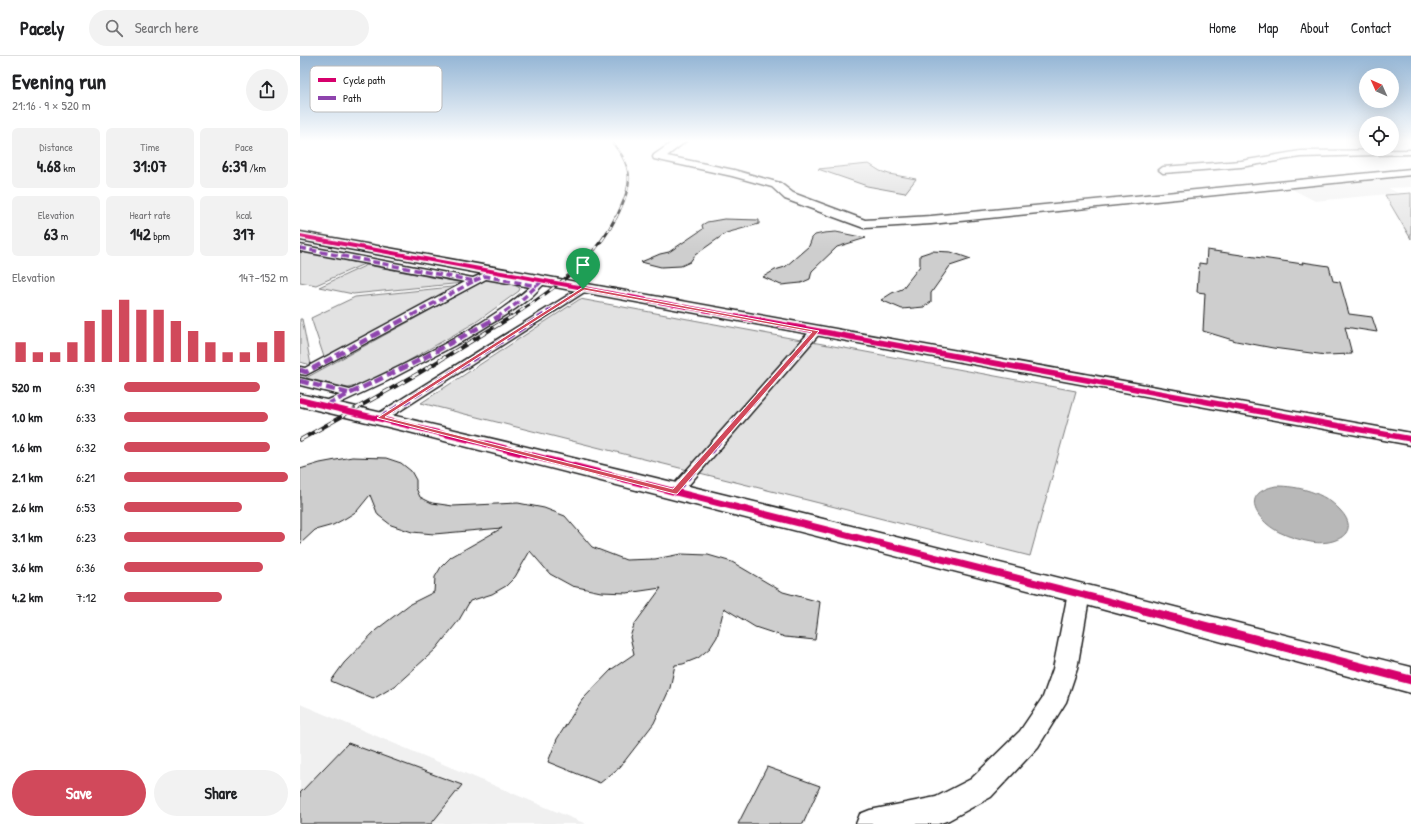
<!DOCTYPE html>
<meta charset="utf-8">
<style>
body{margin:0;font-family:"Patrick Hand",sans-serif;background:#f2f2f2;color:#202124;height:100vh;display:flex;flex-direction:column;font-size:15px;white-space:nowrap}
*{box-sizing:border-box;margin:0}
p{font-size:13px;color:#757577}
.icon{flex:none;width:22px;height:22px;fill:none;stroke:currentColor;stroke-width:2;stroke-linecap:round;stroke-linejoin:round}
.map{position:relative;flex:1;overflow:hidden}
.sheet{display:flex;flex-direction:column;background:#fff;width:300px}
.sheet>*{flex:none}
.needle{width:26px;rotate:315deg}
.buttons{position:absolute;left:1059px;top:12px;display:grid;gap:8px}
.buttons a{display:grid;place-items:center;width:40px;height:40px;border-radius:50%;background:#fff;box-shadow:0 4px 16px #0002;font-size:20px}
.pin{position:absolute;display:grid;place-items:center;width:34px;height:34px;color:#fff;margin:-41px -17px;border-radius:50% 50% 50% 0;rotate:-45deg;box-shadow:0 0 4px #0007}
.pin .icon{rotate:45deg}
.round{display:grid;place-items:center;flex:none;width:42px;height:42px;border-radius:21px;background:#f2f2f2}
.summary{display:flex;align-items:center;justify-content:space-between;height:68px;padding:0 12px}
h1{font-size:22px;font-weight:700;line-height:30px}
.metrics{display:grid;grid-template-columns:repeat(3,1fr);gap:6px;height:68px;padding:4px 12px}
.metrics div{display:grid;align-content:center;border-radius:6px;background:#f2f2f2;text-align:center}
.metrics b{font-size:17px;font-weight:700}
.metrics small{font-size:11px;font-weight:400}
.metrics p{font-size:11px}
.chart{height:112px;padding:8px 12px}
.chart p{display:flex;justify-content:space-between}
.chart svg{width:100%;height:72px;margin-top:4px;stroke:#d1495b;stroke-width:6}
.cta{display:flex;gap:8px;margin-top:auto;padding:8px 12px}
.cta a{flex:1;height:46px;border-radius:24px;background:#d1495b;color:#fff;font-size:16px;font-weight:700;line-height:46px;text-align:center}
.cta a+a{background:#f2f2f2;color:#202124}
ul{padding:0 12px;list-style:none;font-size:13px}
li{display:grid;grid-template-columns:64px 48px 1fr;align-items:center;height:30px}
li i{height:10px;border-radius:5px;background:#d1495b}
header{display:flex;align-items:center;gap:24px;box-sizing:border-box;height:56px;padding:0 20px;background:#fff;border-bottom:1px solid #e0e0e0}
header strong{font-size:19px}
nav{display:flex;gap:22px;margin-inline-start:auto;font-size:14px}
.search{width:280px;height:36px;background:#f2f2f2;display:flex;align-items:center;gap:10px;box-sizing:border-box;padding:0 14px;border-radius:22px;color:#757577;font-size:15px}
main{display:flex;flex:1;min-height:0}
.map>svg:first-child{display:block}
</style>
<header>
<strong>Pacely</strong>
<div class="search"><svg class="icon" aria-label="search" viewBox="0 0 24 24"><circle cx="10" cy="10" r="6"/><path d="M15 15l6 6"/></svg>Search here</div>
<nav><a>Home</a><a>Map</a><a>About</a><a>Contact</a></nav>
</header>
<main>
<section class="sheet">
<div class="summary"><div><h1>Evening run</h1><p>21:16 · 9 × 520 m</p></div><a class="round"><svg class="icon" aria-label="share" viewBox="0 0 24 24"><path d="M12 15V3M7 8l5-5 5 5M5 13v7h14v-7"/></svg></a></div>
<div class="metrics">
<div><p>Distance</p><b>4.68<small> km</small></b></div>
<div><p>Time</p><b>31:07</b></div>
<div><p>Pace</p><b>6:39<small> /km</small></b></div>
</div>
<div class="metrics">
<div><p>Elevation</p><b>63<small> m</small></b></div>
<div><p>Heart rate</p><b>142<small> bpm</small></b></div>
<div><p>kcal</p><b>317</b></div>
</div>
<div class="chart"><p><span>Elevation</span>147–152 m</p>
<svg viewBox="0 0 160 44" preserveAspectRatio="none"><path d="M5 44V32M15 44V38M25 44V38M35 44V32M45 44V19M55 44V12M65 44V6M75 44V12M85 44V12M95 44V19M105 44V25M115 44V32M125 44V38M135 44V38M145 44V32M155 44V25"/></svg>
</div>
<ul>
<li><b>520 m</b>6:39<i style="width:83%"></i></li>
<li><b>1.0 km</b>6:33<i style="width:88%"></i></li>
<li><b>1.6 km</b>6:32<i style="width:89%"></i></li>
<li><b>2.1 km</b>6:21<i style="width:100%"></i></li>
<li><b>2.6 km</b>6:53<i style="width:72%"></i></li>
<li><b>3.1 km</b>6:23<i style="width:98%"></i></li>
<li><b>3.6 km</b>6:36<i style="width:85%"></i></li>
<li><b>4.2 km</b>7:12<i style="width:60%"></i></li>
</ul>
<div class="cta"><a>Save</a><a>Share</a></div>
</section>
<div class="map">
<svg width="1111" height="768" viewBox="0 0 1111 768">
<rect width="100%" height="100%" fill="#fff"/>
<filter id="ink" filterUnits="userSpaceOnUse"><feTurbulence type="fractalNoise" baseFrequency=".025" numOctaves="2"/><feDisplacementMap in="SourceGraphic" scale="8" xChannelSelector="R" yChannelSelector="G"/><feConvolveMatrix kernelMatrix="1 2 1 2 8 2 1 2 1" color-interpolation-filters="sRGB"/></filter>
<g filter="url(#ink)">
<g fill="#f0f0f0">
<polygon points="1111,118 1111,131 1088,132 1098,137 1015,145 990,132 1027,128 1023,126"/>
<polygon points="0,648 286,768 0,768"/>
</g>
<g fill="#e2e2e2" stroke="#7f7f7f">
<polygon points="1111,137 1111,183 1085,139"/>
<polygon points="0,195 64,208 16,229 0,226"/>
<polygon points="67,209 163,227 53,238 19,231"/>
<polygon points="187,223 214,229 220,232 219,235 176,266 96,312 66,327 48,332 6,322"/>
<polygon points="161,230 24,301 11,262 55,241"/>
<polygon points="280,243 776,335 730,500 121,347"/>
<polygon points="0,263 2,263 11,309 0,306"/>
</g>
<path fill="#b8b8b8" stroke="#7a7a7a" d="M976,430C998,430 1024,436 1040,454C1063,478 1033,490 1011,486C1000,484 989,481 979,476C956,464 939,437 976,430Z"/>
<g fill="#cecece" stroke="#1c1c1c">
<polygon points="569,108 580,115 589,118 616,123 605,137 567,130 518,113"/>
<polygon points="424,163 459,164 459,168 426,177 395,199 390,206 381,210 361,211 341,206 360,198 369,196 403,173 402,169 407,166"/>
<polygon points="536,176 566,182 537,191 512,215 510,223 501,227 481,229 463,221 475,214 485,211 509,190 512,182 515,179 524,177"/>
<polygon points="907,194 1003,208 1002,206 1029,210 1033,225 1040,226 1049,258 1072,261 1077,276 1045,271 1052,298 1026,299 973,292 936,285 903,275 905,237 897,236 899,207 906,208"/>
<polygon points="632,195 651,196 671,203 650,210 631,237 631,246 624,251 602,253 581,244 592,237 602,233 620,210 620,199"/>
<polygon points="52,401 86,402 101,407 111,415 116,424 116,432 120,441 132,447 153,450 218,447 244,452 265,460 292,491 326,504 355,503 381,498 408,499 432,506 483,536 520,546 515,584 485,581 455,571 424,552 417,581 410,592 398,602 383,608 375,609 370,632 354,667 320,711 300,727 248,706 257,683 282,644 312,613 334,598 330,581 334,569 361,532 327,537 301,536 272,530 250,518 230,495 215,521 206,530 192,538 170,545 159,564 136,593 95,630 73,643 31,625 44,607 76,574 110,548 134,536 135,521 141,511 151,501 202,472 134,478 112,476 91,469 78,459 70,439 57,455 46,462 33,469 15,474 0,488 0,413 20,407"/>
<polygon points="48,687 162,729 131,768 0,768 0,737"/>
<polygon points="467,711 520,730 503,768 438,768"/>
</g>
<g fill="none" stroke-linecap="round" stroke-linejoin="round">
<defs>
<g id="pedestrian">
<path d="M0,189L173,222L185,217L235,227L242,222L247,225L231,241L215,253L163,285L87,325L25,354L21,353L19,350L21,347L40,339L0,329V322L50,334C108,307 181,274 230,231L186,223L6,319L0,318V311L5,312L165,226L0,195Z"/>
<polygon points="283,230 288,233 286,235 84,365 76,365 74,362 76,359"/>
<polygon points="516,272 520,273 521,275 520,277 380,439 375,441 370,439 368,436 370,433 512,273"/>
</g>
<g id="minor">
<polygon points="1111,94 1111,98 1000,101 941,111 863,117 859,114 863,111 941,105 1000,95"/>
<polygon points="779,529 787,531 790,537 777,613 766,646 738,691 691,741 649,764 638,768 556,768 560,758 570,754 636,741 671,723 720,675 743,641 753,613 768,537 771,531"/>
</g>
<g id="tertiary">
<polygon points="374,85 386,85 367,100 434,114 480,127 493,137 565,164 631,160 1111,113 1111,119 631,168 564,172 485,143 472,131 432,120 354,103 353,101 354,99"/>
<polygon points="0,176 1111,377 1111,389 0,184"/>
<path d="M0,338C372,423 741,517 1111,611V637L779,547L109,376L0,350Z"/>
</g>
</defs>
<use href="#pedestrian" stroke="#1c1c1c" stroke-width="3"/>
<use href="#minor" stroke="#1c1c1c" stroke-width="3"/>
<use href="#tertiary" stroke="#1c1c1c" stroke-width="3"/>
<use href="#pedestrian" fill="#fff" fill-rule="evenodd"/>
<use href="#minor" fill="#fff" fill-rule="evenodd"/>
<use href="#tertiary" fill="#fff" fill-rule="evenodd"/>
<defs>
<path id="rail-far2" d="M311,85C336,113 332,130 316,162"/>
<path id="rail-far1" d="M210,262C251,235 294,206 316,161"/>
<polyline id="rail" points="0,384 119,317 211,261"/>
</defs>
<use href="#rail-far2" stroke="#1c1c1c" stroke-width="2.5"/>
<use href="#rail-far1" stroke="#1c1c1c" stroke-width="3"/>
<use href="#rail" stroke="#1c1c1c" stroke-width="4"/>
<use href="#rail-far2" stroke="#fff" stroke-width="1.5" stroke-dasharray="5" stroke-linecap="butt"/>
<use href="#rail-far1" stroke="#fff" stroke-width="2" stroke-dasharray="6" stroke-linecap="butt"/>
<use href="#rail" stroke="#fff" stroke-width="2.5" stroke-dasharray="8" stroke-linecap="butt"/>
<g stroke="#8e44ad" stroke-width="3.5" stroke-dasharray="7 3.5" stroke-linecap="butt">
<polyline points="0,192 174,225 107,262"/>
<polyline points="174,225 185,220 237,230"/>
<polyline points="196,262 219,246 242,225"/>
<polyline points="238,262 283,233"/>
</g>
<g stroke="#8e44ad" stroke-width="4.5" stroke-dasharray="9 4.5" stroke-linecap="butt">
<polyline points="0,314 6,316 108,261"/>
<polyline points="0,325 51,338"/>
<polyline points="26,349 120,304 198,261"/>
<polyline points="80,362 240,261"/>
<polyline points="416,389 516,275"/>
</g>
<polyline stroke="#8e44ad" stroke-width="5.5" stroke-dasharray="12 5.5" stroke-linecap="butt" points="375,436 417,388"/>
<defs>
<polyline id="cycleway-far3" points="0,180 446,262"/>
<g id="cycleway-far2">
<polyline points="441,261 1111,383"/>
<polyline points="0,344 190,389"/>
</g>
<polyline id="cycleway-far1" points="186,388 847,555"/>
<polyline id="cycleway" points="843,554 1111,624"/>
</defs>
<use href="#cycleway-far3" stroke="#fff" stroke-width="5.5"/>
<use href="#cycleway-far2" stroke="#fff" stroke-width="8"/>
<use href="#cycleway-far1" stroke="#fff" stroke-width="10"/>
<use href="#cycleway" stroke="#fff" stroke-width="12"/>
<use href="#cycleway-far3" stroke="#d6006c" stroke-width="4"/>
<use href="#cycleway-far2" stroke="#d6006c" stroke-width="5.5"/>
<use href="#cycleway-far1" stroke="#d6006c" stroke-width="7"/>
<use href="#cycleway" stroke="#d6006c" stroke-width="9"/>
</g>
</g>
<linearGradient id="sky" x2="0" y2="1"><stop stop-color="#95b6d5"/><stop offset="0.44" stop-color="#fff"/><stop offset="1" stop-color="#fff" stop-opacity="0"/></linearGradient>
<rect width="1111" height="193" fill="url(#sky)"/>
<path fill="#d1495b" stroke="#fff" fill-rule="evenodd" d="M283,231L519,275L377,438H375L77,362ZM284,234L512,276L373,433L85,361Z"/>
<rect x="10" y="10" width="132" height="46" rx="6" fill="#fff" stroke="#bbb" stroke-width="1"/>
<rect x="18" y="22" width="18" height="4" fill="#d6006c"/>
<rect x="18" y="40" width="18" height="4" fill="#8e44ad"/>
<g font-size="11" fill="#1c1c1c">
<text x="43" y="28">Cycle path</text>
<text x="43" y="46">Path</text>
</g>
</svg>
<div class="buttons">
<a><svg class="needle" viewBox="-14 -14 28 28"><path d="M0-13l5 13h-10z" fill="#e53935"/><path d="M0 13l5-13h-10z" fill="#757577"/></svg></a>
<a><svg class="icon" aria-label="locate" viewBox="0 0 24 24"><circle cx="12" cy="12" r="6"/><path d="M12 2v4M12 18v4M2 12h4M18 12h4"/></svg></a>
</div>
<div class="pin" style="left:283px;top:233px;background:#1e9e55"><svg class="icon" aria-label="arrive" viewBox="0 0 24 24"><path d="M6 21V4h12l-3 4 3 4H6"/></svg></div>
</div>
</main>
